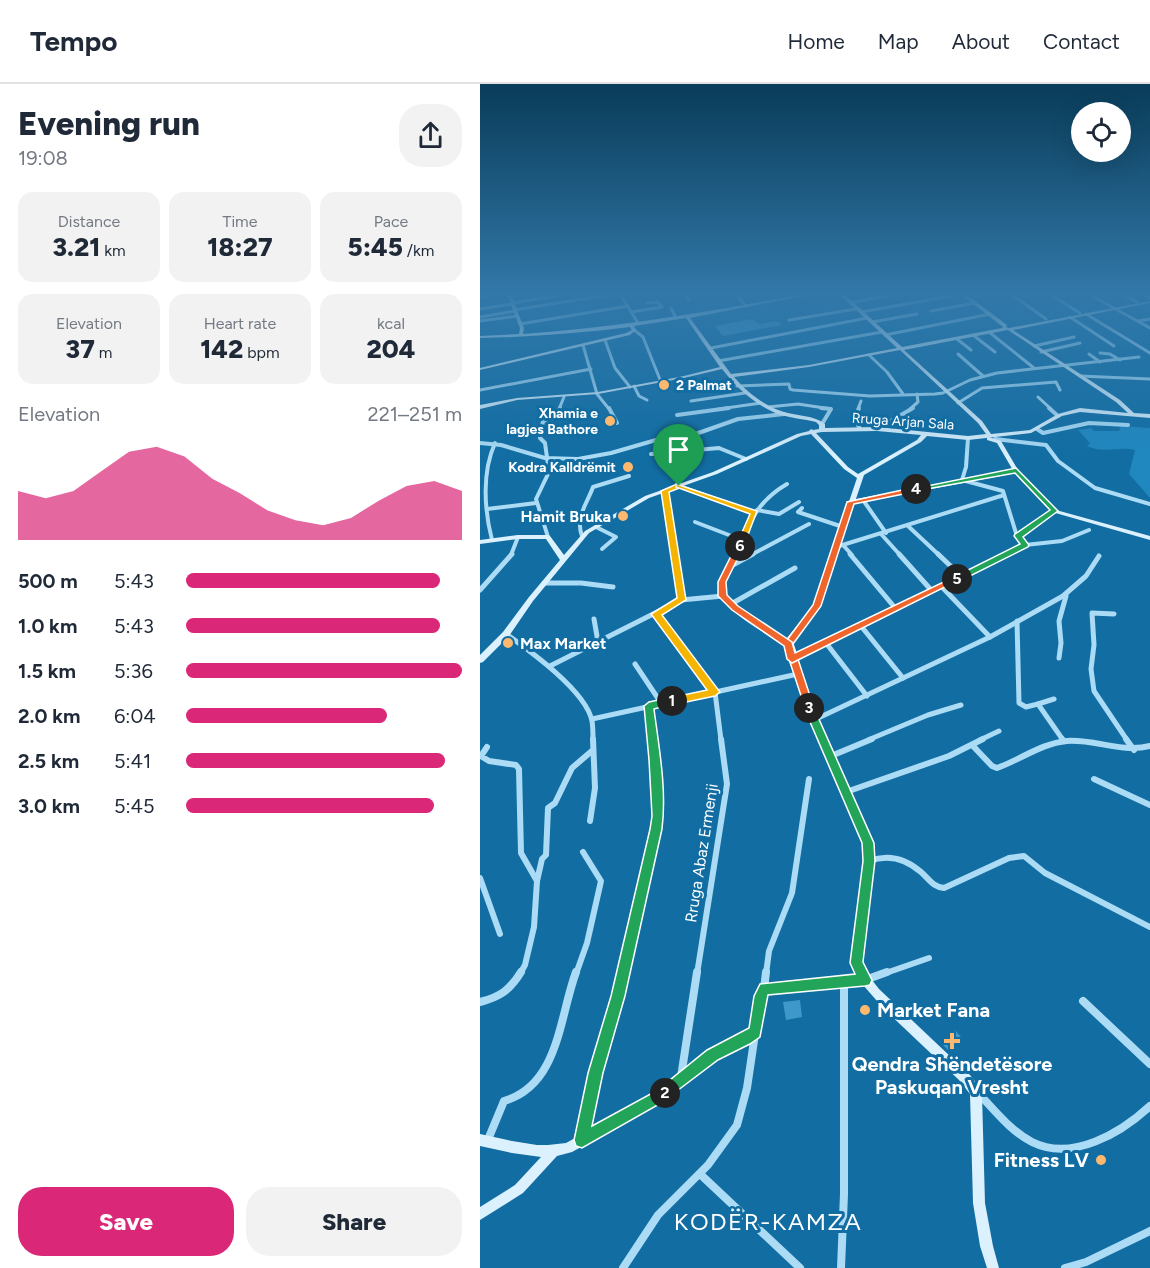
<!DOCTYPE html>
<meta charset="utf-8">
<style>
body{margin:0;font-family:Figtree,sans-serif;background:#f2f2f3;color:#1f2937;height:100vh;display:flex;flex-direction:column;font-size:22px;white-space:nowrap}
*{box-sizing:border-box;margin:0}
p{font-size:20px;color:#747a83}
.icon{flex:none;width:33px;height:33px;fill:none;stroke:currentColor;stroke-width:2;stroke-linecap:round;stroke-linejoin:round}
.map{position:relative;flex:1;overflow:hidden}
.side{display:flex;flex-direction:column;background:#fff;width:480px}
.side>*{flex:none}
.fabs{position:absolute;left:591px;top:18px;display:grid;gap:12px}
.fabs a{display:grid;place-items:center;width:60px;height:60px;border-radius:50%;background:#fff;box-shadow:0 6px 24px #0002;font-size:30px}
.pin{position:absolute;display:grid;place-items:center;width:51px;height:51px;color:#fff;margin:-62px -26px;border-radius:50% 50% 50% 0;rotate:-45deg;box-shadow:0 0 6px #0007}
.pin .icon{rotate:45deg}
.km{position:absolute;width:30px;height:30px;margin:-15px;border-radius:50%;background:#222;color:#fff;font-size:16px;line-height:30px;text-align:center}
.round{display:grid;place-items:center;flex:none;width:63px;height:63px;border-radius:24px;background:#f2f2f3}
.headline{display:flex;align-items:center;justify-content:space-between;height:102px;padding:0 18px}
h1{font-size:33px;font-weight:800;line-height:45px}
.stats{display:grid;grid-template-columns:repeat(3,1fr);gap:9px;height:102px;padding:6px 18px}
.stats div{display:grid;align-content:center;border-radius:15px;background:#f2f2f3;text-align:center}
.stats b{font-size:26px;font-weight:800}
.stats small{font-size:16px;font-weight:400}
.stats p{font-size:16px}
.chart{height:168px;padding:12px 18px}
.chart p{display:flex;justify-content:space-between}
.chart svg{width:100%;height:108px;margin-top:6px;fill:#db2777;opacity:.7}
.cta{display:flex;gap:12px;margin-top:auto;padding:12px 18px}
.cta a{flex:1;height:69px;border-radius:24px;background:#db2777;color:#fff;font-size:24px;font-weight:800;line-height:69px;text-align:center}
.cta a+a{background:#f2f2f3;color:#1f2937}
ul{padding:0 18px;list-style:none;font-size:20px}
li{display:grid;grid-template-columns:96px 72px 1fr;align-items:center;height:45px}
li i{height:15px;border-radius:8px;background:#db2777}
header{display:flex;align-items:center;gap:36px;box-sizing:border-box;height:84px;padding:0 30px;background:#fff;border-bottom:2px solid #e0e1e3}
header strong{font-size:28px}
nav{display:flex;gap:33px;margin-inline-start:auto;font-size:21px}
main{display:flex;flex:1;min-height:0}
.map>svg:first-child{display:block}
</style>
<header>
<strong>Tempo</strong>
<nav><a>Home</a><a>Map</a><a>About</a><a>Contact</a></nav>
</header>
<main>
<section class="side">
<div class="headline"><div><h1>Evening run</h1><p>19:08</p></div><a class="round"><svg class="icon" aria-label="share" viewBox="0 0 24 24"><path d="M12 15V3M7 8l5-5 5 5M5 13v7h14v-7"/></svg></a></div>
<div class="stats">
<div><p>Distance</p><b>3.21<small> km</small></b></div>
<div><p>Time</p><b>18:27</b></div>
<div><p>Pace</p><b>5:45<small> /km</small></b></div>
</div>
<div class="stats">
<div><p>Elevation</p><b>37<small> m</small></b></div>
<div><p>Heart rate</p><b>142<small> bpm</small></b></div>
<div><p>kcal</p><b>204</b></div>
</div>
<div class="chart"><p><span>Elevation</span>221–251 m</p>
<svg viewBox="0 0 160 44" preserveAspectRatio="none"><path d="M0 44V24L10 27L20 24L30 16L40 8L50 6L60 10L70 19L80 25L90 32L100 36L110 38L120 35L130 28L140 22L150 20L160 24V44z"/></svg>
</div>
<ul>
<li><b>500 m</b>5:43<i style="width:92%"></i></li>
<li><b>1.0 km</b>5:43<i style="width:92%"></i></li>
<li><b>1.5 km</b>5:36<i style="width:100%"></i></li>
<li><b>2.0 km</b>6:04<i style="width:73%"></i></li>
<li><b>2.5 km</b>5:41<i style="width:94%"></i></li>
<li><b>3.0 km</b>5:45<i style="width:90%"></i></li>
</ul>
<div class="cta"><a>Save</a><a>Share</a></div>
</section>
<div class="map">
<svg width="670" height="1184" viewBox="0 0 670 1184">
<rect width="100%" height="100%" fill="#116da2"/>
<path fill="#2087bf" d="M641,342L670,344V414L649,390L655,366C638,362 623,370 607,362L610,359L598,346L611,344L614,347H639Z"/>
<g fill="#3e98ca">
<polygon points="272,235 279,240 297,237 302,241 243,252 235,242"/>
<polygon points="320,916 322,933 306,936 303,918"/>
<polygon points="475,946 481,953 469,967 462,960"/>
</g>
<g fill="none" stroke-linecap="round" stroke-linejoin="round">
<g stroke="#abdbf5" stroke-width="3">
<polyline points="139,208 158,239"/>
<polyline points="254,208 266,222"/>
<polyline points="528,208 566,235"/>
<polyline points="566,208 600,229"/>
<polyline points="605,208 670,244"/>
<polyline points="639,208 657,218"/>
<polyline points="659,208 670,214"/>
<polyline points="140,210 155,208"/>
<polyline points="0,212 25,208"/>
<polyline points="29,212 54,208"/>
<polyline points="209,216 206,212 213,208"/>
<polyline points="32,219 101,208"/>
<polyline points="370,219 425,208"/>
<polyline points="191,224 196,234"/>
<polyline points="0,225 32,220"/>
<polyline points="34,226 140,209"/>
<polyline points="451,227 495,219"/>
<polyline points="151,228 182,223 178,218 167,219"/>
<polyline points="381,228 482,210"/>
<polyline points="606,230 670,269"/>
<polyline points="0,233 35,227"/>
<polyline points="590,233 634,262"/>
<polyline points="309,236 376,225"/>
<polyline points="0,237 37,232"/>
<polyline points="658,237 670,235"/>
<polyline points="392,238 437,230"/>
<polyline points="40,240 148,222"/>
<polyline points="153,245 163,253 181,298"/>
<polyline points="509,248 554,284"/>
<polyline points="405,251 510,230"/>
<polyline points="493,251 515,268"/>
<polyline points="477,255 491,266"/>
<polyline points="125,256 135,284 150,303"/>
<polyline points="103,261 117,310 129,325"/>
<polyline points="554,262 594,253"/>
<polyline points="231,264 387,234"/>
<polyline points="561,268 600,259"/>
<polyline points="620,269 630,270 640,276"/>
<polyline points="478,270 503,292"/>
<polyline points="609,270 620,278"/>
<polyline points="389,271 407,288 423,310"/>
<polyline points="238,277 402,248"/>
<polyline points="600,292 670,295"/>
<polyline points="154,302 159,312 167,316"/>
<polyline points="257,302 309,300 310,305 313,306 390,312 455,310 463,309 490,296 517,289 659,273"/>
<polyline points="0,306 111,285"/>
<polyline points="558,313 571,325"/>
<polyline points="211,317 265,309"/>
<polyline points="478,319 502,304 576,298 580,306"/>
<polyline points="288,323 318,320 351,325"/>
<polyline points="79,325 84,313"/>
<polyline points="239,325 281,319"/>
<polyline points="378,325 381,317"/>
<polyline points="430,325 438,318 437,310"/>
</g>
<g stroke="#abdbf5" stroke-width="4">
<polyline points="129,324 137,339"/>
<polyline points="341,324 351,325 342,340"/>
<polyline points="379,324 375,335 380,345"/>
<polyline points="569,324 578,332"/>
<polyline points="197,331 249,324"/>
<polyline points="397,345 433,324"/>
<polyline points="557,345 563,349 609,339 648,341"/>
<polyline points="488,354 486,383 482,396 523,407 536,449 545,461"/>
<polyline points="515,355 566,361 578,377 615,404 670,420"/>
<polyline points="0,359 21,361 65,374 98,375 131,369 183,354 210,352 258,335 304,330"/>
<polyline points="171,370 239,364 266,375"/>
<polyline points="199,402 274,429"/>
<polyline points="185,407 194,471"/>
<polyline points="383,416 406,449"/>
<polyline points="371,418 536,387"/>
<polyline points="322,424 318,428 363,443"/>
<polyline points="7,425 56,419"/>
<polyline points="277,426 299,430 319,418"/>
<polyline points="215,438 262,456"/>
<polyline points="428,442 459,471"/>
<polyline points="116,443 136,453 122,465"/>
<polyline points="401,450 420,471"/>
<path d="M102,452C95,433 107,420 113,403L149,392"/>
<polyline points="538,452 574,427"/>
<polyline points="68,453 56,415 69,388 65,359 60,354 63,337 76,334 80,324"/>
<path d="M12,456C4,425 2,388 15,359"/>
<polyline points="363,461 372,471"/>
<polyline points="356,463 524,411"/>
<polyline points="31,471 38,453"/>
<path d="M255,471C269,440 276,418 307,400"/>
<polyline points="271,471 329,440"/>
<polyline points="524,471 545,461 582,457 609,446"/>
</g>
<g stroke="#abdbf5" stroke-width="5">
<polyline points="194,470 201,516"/>
<path d="M256,470L241,503C250,531 285,545 308,560"/>
<polyline points="370,470 416,525"/>
<polyline points="419,470 452,507"/>
<polyline points="458,470 481,492"/>
<polyline points="251,482 273,470"/>
<polyline points="64,499 101,499 133,503"/>
<polyline points="461,502 510,553"/>
<polyline points="0,506 32,470"/>
<polyline points="251,520 315,484"/>
<polyline points="176,530 235,608 241,656"/>
<polyline points="634,530 612,529 614,561 611,585 614,607 647,656"/>
<polyline points="114,535 118,558"/>
<polyline points="537,537 539,619 546,623 558,620 583,656"/>
<polyline points="381,542 423,594"/>
<path d="M26,550C50,567 106,607 112,637C113,643 113,650 113,656"/>
<polyline points="346,559 387,612"/>
<polyline points="579,574 581,559 579,537 586,512"/>
<polyline points="312,575 527,470"/>
<polyline points="155,580 181,619"/>
<polyline points="70,582 201,516 243,512"/>
<polyline points="558,620 574,615"/>
<polyline points="169,622 173,656"/>
<polyline points="112,635 318,590"/>
<polyline points="334,636 510,553 583,512 606,492 619,472"/>
<polyline points="388,656 448,631 481,621"/>
<polyline points="500,656 519,647"/>
</g>
<g stroke="#abdbf5" stroke-width="6">
<polyline points="582,655 584,657"/>
<polyline points="646,655 654,666"/>
<path d="M493,662L512,682L517,684C540,676 562,659 587,657C615,655 641,669 670,662"/>
<polyline points="7,663 1,672 9,677 36,681 39,685 41,769 57,797 54,843 45,881 40,890"/>
<polyline points="351,672 392,655"/>
<polyline points="614,695 670,721"/>
<polyline points="366,708 469,672 503,655"/>
<polyline points="110,737 115,704 113,655"/>
<path d="M389,777C408,770 426,775 441,788C449,795 453,803 464,804L529,774L544,772L565,789L670,843"/>
<polyline points="0,794 20,850"/>
<polyline points="57,797 62,775 66,771 68,724 75,719 92,684 113,666"/>
<polyline points="96,890 107,859 121,797 103,768"/>
<polyline points="143,890 176,745 177,699 173,655"/>
<polyline points="217,890 247,700 241,655"/>
<polyline points="286,890 289,867 312,809 329,695"/>
<polyline points="403,890 449,874"/>
</g>
<g stroke="#abdbf5" stroke-width="8">
<polyline points="385,896 407,888"/>
<polyline points="284,905 286,888"/>
<polyline points="603,917 670,980"/>
<path d="M0,918C20,913 30,906 41,888"/>
<polyline points="201,993 217,888"/>
<path d="M497,1008C514,1025 530,1047 552,1058C592,1078 641,1049 670,1022"/>
<polyline points="102,1055 143,888"/>
<path d="M7,1058L24,1017C79,1001 79,934 96,888"/>
<polyline points="220,1090 320,1184"/>
<polyline points="143,1184 178,1131 228,1081 257,1041 267,1004 275,950"/>
<polyline points="361,1184 364,1110 364,899"/>
<polyline points="585,1184 606,1178 670,1147"/>
</g>
<g fill="#dbf1fe" fill-rule="evenodd">
<path d="M26,208H30L44,244L43,250C141,243 236,227 333,208H343L210,234L251,290L329,281L417,264L357,208H362L422,263L522,244L523,243L478,208H483L527,241L526,243L529,244L670,217V219L533,246L640,316L654,329L670,330V334L600,328L582,332L551,349L488,356L447,352L441,358L384,391L340,522L313,557L312,563L338,636L393,759L394,777L382,870V883L399,905L490,991L496,999L502,1011L505,1119L513,1162L519,1184H507L500,1162L493,1119L490,1010L479,996L404,925L383,901L287,910L279,952L269,959L249,967L221,985L180,1020L92,1068L77,1072L43,1109L0,1136V1123L35,1101L61,1073L32,1069L0,1062V1050L32,1057L57,1061H68L86,1059L172,1012L213,977L241,959L261,951L270,945L276,912L280,901L284,900L376,892L372,884V870L384,777L383,759L330,636L304,563L307,554L334,521L377,394L364,385L331,350L321,352L237,390L169,414L109,449L53,517L29,552L3,578L0,579V571L23,548L49,513L80,476L66,455H38L0,460V456L38,451H68L70,452L84,471L105,447L165,412L233,388L317,350L329,347L331,345L333,346L339,345V341L336,338C324,335 310,334 298,330C275,321 257,304 242,285L204,294L118,310L37,316L0,325V321L37,314L118,308L204,292L240,283L206,234L154,242L156,246L150,251L0,286V284L146,249L152,246L150,243C100,249 50,253 0,254V252L39,250L40,244ZM528,246L636,318L648,329L600,324L578,330L550,346L511,350L502,337L424,266ZM420,266L498,339L506,350L488,352L397,343L345,344V340C334,331 317,332 304,328C284,322 267,308 254,293L329,283ZM397,347L441,351L437,356L378,390L368,383L336,349L342,348Z"/>
<polygon points="509,353 521,357 538,386 576,426 670,452 670,456 572,428 534,388 517,359 507,356 507,354"/>
</g>
</g>
<linearGradient id="sky" x2="0" y2="1"><stop stop-color="#093c59"/><stop offset="0.56" stop-color="#3278a9"/><stop offset="1" stop-color="#3278a9" stop-opacity="0"/></linearGradient>
<rect width="670" height="374" fill="url(#sky)"/>
<polygon fill="#f5b400" stroke="#fff" stroke-width="1.5" points="199,399 203,402 202,403 189,408 206,516 182,531 240,608 235,612 192,621 189,619 189,614 227,606 171,530 197,514 181,407"/>
<path fill="#22a559" stroke="#fff" stroke-width="1.5" d="M192,613L196,614V619L174,625C179,663 187,706 182,745L145,912L123,989L112,1042L185,1002L190,1004L192,1009L190,1014L102,1064L96,1062L94,1056L108,989L131,912L170,745L172,732L169,676L164,622L169,618Z"/>
<polygon fill="#22a559" stroke="#fff" stroke-width="1.5" points="329,620 334,624 394,759 395,777 383,878 392,896 390,901 385,902 288,911 280,953 270,960 238,976 185,1016 180,1014 178,1009 180,1004 227,966 269,944 274,912 280,900 375,890 370,879 383,777 382,759 324,624"/>
<polygon fill="#f0652b" stroke="#fff" stroke-width="1.5" points="436,403 439,404 439,407 374,420 341,522 313,560 334,624 333,627 326,627 304,560 333,521 367,418"/>
<polygon fill="#22a559" stroke="#fff" stroke-width="1.5" points="536,384 578,427 543,453 549,461 548,463 480,497 474,497 474,493 540,460 534,452 535,450 570,426 535,389 436,407 432,405"/>
<polygon fill="#f0652b" stroke="#fff" stroke-width="1.5" points="257,460 264,462 246,498 247,511 258,522 312,558 315,569 474,493 481,495 312,579 307,575 304,562 252,526 238,512 238,498"/>
<polygon fill="#f5b400" stroke="#fff" stroke-width="1.5" points="196,400 277,427 263,464 256,462 270,430 196,403"/>
<g fill="#ffb96f" stroke="#116da2" stroke-width="2">
<circle cx="184" cy="301" r="6"/>
<circle cx="130" cy="337" r="6"/>
<circle cx="148" cy="383" r="6"/>
<circle cx="143" cy="432" r="6"/>
<circle cx="28" cy="559" r="6"/>
<circle cx="385" cy="926" r="6"/>
<path d="M469 948h6v6h6v6h-6v6h-6v-6h-6v-6h6z"/>
<circle cx="621" cy="1076" r="6"/>
</g>
<g text-anchor="middle" stroke-width="6" stroke-linejoin="round" paint-order="stroke">
<g font-size="14" font-weight="bold" fill="#fff" stroke="#116da2" text-anchor="end">
<text x="196" y="306" text-anchor="start">2 Palmat</text>
<text x="118" y="334">Xhamia e<tspan x="118" dy="16">lagjes Bathore</tspan></text>
<text x="136" y="388">Kodra Kalldrëmit</text>
</g>
<g font-size="14" fill="#fff" stroke="#116da2">
<text transform="translate(423 337) rotate(4)" y="5">Rruga Arjan Sala</text>
</g>
<g font-size="16" font-weight="bold" fill="#fff" stroke="#116da2" text-anchor="end">
<text x="131" y="438">Hamit Bruka</text>
<text x="40" y="565" text-anchor="start">Max Market</text>
</g>
<g font-size="16" fill="#fff" stroke="#116da2">
<text transform="translate(221 769) rotate(-81)" y="6">Rruga Abaz Ermenji</text>
</g>
<g font-size="20" font-weight="bold" fill="#fff" stroke="#116da2" text-anchor="start">
<text x="397" y="933">Market Fana</text>
<text x="472" y="987" text-anchor="middle">Qendra Shëndetësore<tspan x="472" dy="23">Paskuqan Vresht</tspan></text>
<text x="609" y="1083" text-anchor="end">Fitness LV</text>
</g>
<g font-size="24" letter-spacing="1.5" fill="#fff" stroke="#116da2">
<text x="288" y="1146">KODËR-KAMZA</text>
</g>
</g>
</svg>
<div class="fabs">
<a><svg class="icon" aria-label="locate" viewBox="0 0 24 24"><circle cx="12" cy="12" r="6"/><path d="M12 2v4M12 18v4M2 12h4M18 12h4"/></svg></a>
</div>
<div class="pin" style="left:199px;top:402px;background:#1e9e55"><svg class="icon" aria-label="arrive" viewBox="0 0 24 24"><path d="M6 21V4h12l-3 4 3 4H6"/></svg></div>
<b class="km" style="left:192px;top:617px">1</b>
<b class="km" style="left:185px;top:1009px">2</b>
<b class="km" style="left:329px;top:624px">3</b>
<b class="km" style="left:436px;top:405px">4</b>
<b class="km" style="left:477px;top:495px">5</b>
<b class="km" style="left:260px;top:462px">6</b>
</div>
</main>
